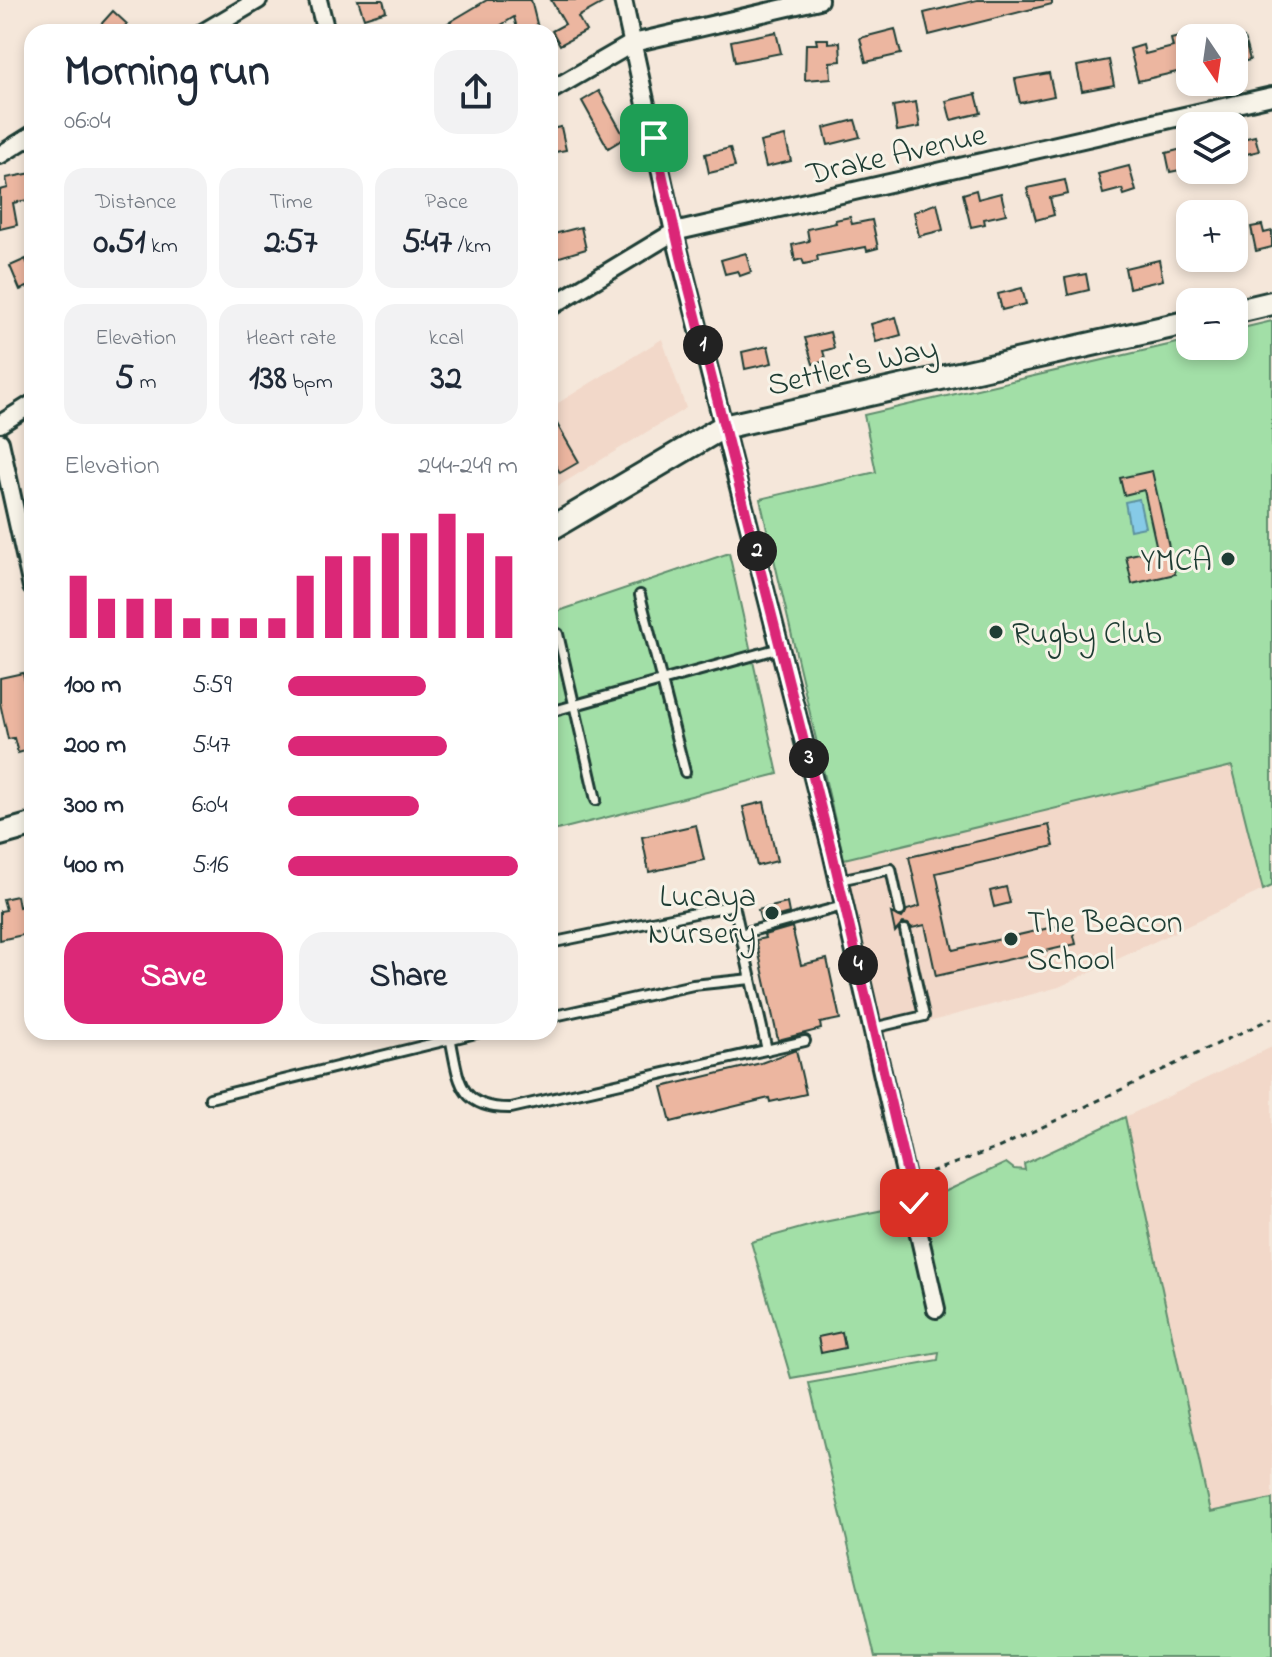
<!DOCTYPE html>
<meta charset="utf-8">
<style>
body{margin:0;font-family:"Indie Flower",sans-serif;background:#f2f2f3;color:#1f2937;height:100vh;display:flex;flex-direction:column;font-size:30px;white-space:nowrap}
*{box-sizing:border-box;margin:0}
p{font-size:26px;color:#747a83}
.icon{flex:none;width:44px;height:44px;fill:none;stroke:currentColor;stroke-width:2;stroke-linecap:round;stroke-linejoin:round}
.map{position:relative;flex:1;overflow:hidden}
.drawer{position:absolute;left:24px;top:24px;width:534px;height:1016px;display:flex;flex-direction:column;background:#fff;border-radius:24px;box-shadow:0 4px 12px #0003}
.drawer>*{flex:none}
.needle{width:52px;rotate:167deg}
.tools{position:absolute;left:1176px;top:24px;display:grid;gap:16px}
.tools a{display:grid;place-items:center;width:72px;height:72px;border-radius:16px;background:#fff;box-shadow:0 4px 12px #0003;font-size:40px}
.pin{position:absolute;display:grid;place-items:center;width:68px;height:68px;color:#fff;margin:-34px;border-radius:16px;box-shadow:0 4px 12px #0006}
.km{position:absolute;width:40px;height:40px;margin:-20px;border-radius:50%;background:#222;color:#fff;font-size:22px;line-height:40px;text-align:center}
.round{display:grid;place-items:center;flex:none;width:84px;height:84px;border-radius:24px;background:#f2f2f3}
.summary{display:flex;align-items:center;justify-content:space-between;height:136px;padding:0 40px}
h1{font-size:44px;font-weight:700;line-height:60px}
.metrics{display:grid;grid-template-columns:repeat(3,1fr);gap:12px;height:136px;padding:8px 40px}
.metrics div{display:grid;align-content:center;border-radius:20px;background:#f2f2f3;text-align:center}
.metrics b{font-size:34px;font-weight:700}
.metrics small{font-size:22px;font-weight:400}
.metrics p{font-size:22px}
.chart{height:224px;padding:16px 40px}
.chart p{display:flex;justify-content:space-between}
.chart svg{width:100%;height:144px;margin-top:8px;stroke:#db2777;stroke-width:6}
.button{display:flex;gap:16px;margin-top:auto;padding:16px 40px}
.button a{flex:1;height:92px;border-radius:24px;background:#db2777;color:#fff;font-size:32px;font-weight:700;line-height:92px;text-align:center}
.button a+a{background:#f2f2f3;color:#1f2937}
ul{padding:0 40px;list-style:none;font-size:26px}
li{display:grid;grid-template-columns:128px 96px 1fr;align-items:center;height:60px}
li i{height:20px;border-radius:10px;background:#db2777}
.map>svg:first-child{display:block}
</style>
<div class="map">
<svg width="1272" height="1657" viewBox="0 0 1272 1657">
<rect width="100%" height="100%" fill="#f5e7da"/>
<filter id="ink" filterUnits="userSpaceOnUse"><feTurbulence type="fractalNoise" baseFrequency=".0125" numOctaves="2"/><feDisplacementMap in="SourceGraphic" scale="16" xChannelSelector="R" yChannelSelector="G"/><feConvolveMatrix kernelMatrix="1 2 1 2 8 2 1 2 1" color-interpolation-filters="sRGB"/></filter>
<g filter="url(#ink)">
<g fill="#f2d8c9">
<polygon points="662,339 686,408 550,491 550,408"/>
<polygon points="1233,765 1263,890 1059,987 883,1034 842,859"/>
<polygon points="1272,1047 1272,1499 1210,1512 1125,1117"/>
</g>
<g fill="#a2dfa7" stroke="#608e6e" stroke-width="2">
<polygon points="1272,321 1272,886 1263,890 1232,766 844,859 760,499 876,472 864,415 1190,340 1190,346 1234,346 1234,330"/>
<polygon points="729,553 778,774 553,831 550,820 550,614"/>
<polygon points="1125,1117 1210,1512 1272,1499 1272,1657 875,1657 809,1383 938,1360 939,1352 791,1378 751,1242 819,1223 923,1202 1006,1163 1014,1169 1025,1170 1024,1164"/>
</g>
<polygon fill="#86cae7" stroke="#5d929f" stroke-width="2" points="1139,499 1145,527 1130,530 1125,502"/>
<g fill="#ecb6a0" stroke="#1f3d34" stroke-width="2">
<polygon points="358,0 383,0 386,11 364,18"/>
<polygon points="487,0 531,0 539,32 518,32 514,17 490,32 433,32"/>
<polygon points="551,0 608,0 578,17 586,31 560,45 552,31 565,24"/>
<polygon points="977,0 1052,0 1052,4 929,35 924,13"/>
<polygon points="113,11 127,24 125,26 131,32 94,32"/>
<polygon points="895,29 901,54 866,62 860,38"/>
<polygon points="776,32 781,53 735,62 731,41"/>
<polygon points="1183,36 1190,69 1138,81 1130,49 1143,45 1145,54 1173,47 1171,39"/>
<polygon points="1244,38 1250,60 1234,64 1234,41"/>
<polygon points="816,39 828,39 828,43 840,42 841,61 830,62 831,78 805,80 806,44 817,44"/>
<polygon points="1109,60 1114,85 1082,91 1077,66"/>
<polygon points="1049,73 1054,96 1020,103 1015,79"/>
<polygon points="599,91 625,138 608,148 582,101"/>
<polygon points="976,94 981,113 951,120 946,101"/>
<polygon points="916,102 920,127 897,131 893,106"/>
<polygon points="855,120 860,137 828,145 824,128"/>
<polygon points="561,127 566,150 550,153 550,129"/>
<polygon points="785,136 791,161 766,167 760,142"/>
<polygon points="1255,136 1259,151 1234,157 1234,141"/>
<polygon points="1190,147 1190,168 1170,172 1166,153"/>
<polygon points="730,148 735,167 709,173 705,154"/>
<polygon points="1129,166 1136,191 1124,195 1122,189 1103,194 1098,174"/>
<polygon points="32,173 32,199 13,203 17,225 0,229 0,190 8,188 6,178"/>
<polygon points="1065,180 1068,194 1050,198 1054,215 1036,220 1027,188"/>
<polygon points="976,190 978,199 1001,193 1006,214 984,219 985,224 971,227 963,194"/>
<polygon points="937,203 943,230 919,236 914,212"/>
<polygon points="850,217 852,224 872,220 878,248 867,251 866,247 817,256 818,261 804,264 802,259 795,261 792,245 809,241 807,229 836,223 835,220"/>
<polygon points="1262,225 1264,233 1272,231 1272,247 1256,251 1251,227"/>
<polygon points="581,227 586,249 550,260 550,235"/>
<polygon points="746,253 751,272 740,276 738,271 725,274 721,260"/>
<polygon points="26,259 27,263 32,261 32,285 20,290 10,266"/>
<polygon points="1159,260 1163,280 1129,288 1125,268"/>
<polygon points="1086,274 1089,290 1068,295 1065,278"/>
<polygon points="1022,288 1026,304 1002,310 998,294"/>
<polygon points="896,317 901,335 876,342 871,324"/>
<polygon points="830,332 834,348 823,351 826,361 813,364 805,338"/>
<polygon points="768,346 772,363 745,369 742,352"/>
<polygon points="550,412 579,462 560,473 550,456"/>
<polygon points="1152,471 1175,574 1132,584 1126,556 1157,549 1144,490 1124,495 1120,478"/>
<polygon points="23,673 32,713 32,749 18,753 14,738 8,739 0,703 0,678"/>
<polygon points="764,802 777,861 757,866 743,807"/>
<polygon points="696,825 704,860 649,872 642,837"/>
<polygon points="1049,825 1054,846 936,873 953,950 1071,923 1076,944 936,976 925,925 912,928 908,924 903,923 895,932 891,913 902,918 907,910 920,906 909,857"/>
<polygon points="1006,887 1010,903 994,907 990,891"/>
<polygon points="17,896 19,907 32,904 32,933 0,940 0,911 6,910 3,899"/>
<polygon points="787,903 789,913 761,921 758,910"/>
<polygon points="792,927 801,965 827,959 840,1019 820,1023 821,1029 778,1040 756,940 765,938 764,935"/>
<polygon points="796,1050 806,1094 770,1102 769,1098 671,1122 662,1087 761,1063"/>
<polygon points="842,1332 845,1348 821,1353 818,1337"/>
</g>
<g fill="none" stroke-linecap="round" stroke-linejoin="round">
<defs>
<g id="lane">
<polyline points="640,595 685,772"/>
<polyline points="558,634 596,800"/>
<polyline points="550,712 780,648"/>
<polyline points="839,880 891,869 900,911"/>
<polyline points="740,934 843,906"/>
<polyline points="550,943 734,905 767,1050"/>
<polyline points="550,1017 693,985 751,979"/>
<polyline points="873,1028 924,1016 905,930"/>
<path d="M449,1032C459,1076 455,1109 511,1108L805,1041"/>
<polyline points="210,1098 480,1032"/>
</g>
<g id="street">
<polyline points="318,0 326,32"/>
<polyline points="623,0 674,232 832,852 936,1309"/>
<polyline points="204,32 258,0"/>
<polyline points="550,91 633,43 819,0"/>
<polyline points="0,155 32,135"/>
<polyline points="550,307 674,232 1272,96"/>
<polyline points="0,424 32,404"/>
<polyline points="0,442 32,587"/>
</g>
<g id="secondary">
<polyline points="1234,312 1272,303"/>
<polyline points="550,529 723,427 1190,322"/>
<polyline points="0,834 32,825"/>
</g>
</defs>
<use href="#lane" stroke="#1f3d34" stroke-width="14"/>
<use href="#street" stroke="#1f3d34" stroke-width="22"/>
<use href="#secondary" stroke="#1f3d34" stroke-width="28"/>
<polyline stroke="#1f3d34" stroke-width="3" stroke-dasharray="6 6" stroke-linecap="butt" points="919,1176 998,1148 1272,1018"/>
<use href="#lane" stroke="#f7f3e8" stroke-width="8"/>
<use href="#street" stroke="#f7f3e8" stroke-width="16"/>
<use href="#secondary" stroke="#f7f3e8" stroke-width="22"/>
</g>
</g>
<g fill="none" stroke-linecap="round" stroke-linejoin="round" filter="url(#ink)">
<defs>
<polyline id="route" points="654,138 681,257 832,852 914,1203"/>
</defs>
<use href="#route" stroke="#fff" stroke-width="16"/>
<use href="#route" stroke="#db2777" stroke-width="10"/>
</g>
<g fill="#1f3d34" stroke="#f7f3e8" stroke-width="3">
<circle cx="1228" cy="559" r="8"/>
<circle cx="996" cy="632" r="8"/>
<circle cx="772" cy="913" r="8"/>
<circle cx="1011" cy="939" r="8"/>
</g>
<g text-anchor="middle" stroke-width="6" stroke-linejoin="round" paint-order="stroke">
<g font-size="32" fill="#1f3d34" stroke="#f7f3e8">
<text transform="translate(896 153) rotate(-13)" y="11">Drake Avenue</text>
<text transform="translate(852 365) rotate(-13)" y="11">Settler's Way</text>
</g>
<g font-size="32" fill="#1f3d34" stroke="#f7f3e8" text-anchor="end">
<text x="1212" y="570">YMCA</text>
<text x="1012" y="643" text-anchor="start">Rugby Club</text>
<text x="756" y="906">Lucaya<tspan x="756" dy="37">Nursery</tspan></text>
<text x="1027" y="932" text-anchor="start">The Beacon<tspan x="1027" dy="37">School</tspan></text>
</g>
</g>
</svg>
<div class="tools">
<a><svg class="needle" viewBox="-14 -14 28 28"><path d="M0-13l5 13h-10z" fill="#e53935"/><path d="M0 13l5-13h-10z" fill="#747a83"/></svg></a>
<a><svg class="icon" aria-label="layers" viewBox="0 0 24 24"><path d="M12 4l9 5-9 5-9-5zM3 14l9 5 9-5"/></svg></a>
<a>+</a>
<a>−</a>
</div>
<div class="pin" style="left:654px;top:138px;background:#1e9e55"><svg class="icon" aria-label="arrive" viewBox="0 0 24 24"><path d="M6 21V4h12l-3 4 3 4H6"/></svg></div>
<div class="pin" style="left:914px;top:1203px;background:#d93025"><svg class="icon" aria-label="check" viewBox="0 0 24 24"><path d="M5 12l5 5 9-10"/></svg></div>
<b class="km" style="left:703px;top:345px">1</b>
<b class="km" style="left:757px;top:551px">2</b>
<b class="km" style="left:809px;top:758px">3</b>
<b class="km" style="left:858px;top:965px">4</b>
<section class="drawer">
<div class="summary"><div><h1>Morning run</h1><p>06:04</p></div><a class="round"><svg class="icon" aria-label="share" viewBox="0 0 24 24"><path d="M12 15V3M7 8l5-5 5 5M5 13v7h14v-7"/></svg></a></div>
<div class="metrics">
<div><p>Distance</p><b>0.51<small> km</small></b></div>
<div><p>Time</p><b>2:57</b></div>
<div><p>Pace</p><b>5:47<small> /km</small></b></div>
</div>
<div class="metrics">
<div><p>Elevation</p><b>5<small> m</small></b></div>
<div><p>Heart rate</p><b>138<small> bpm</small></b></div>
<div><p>kcal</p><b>32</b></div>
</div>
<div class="chart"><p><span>Elevation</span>244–249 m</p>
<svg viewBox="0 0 160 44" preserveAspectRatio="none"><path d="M5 44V25M15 44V32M25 44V32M35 44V32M45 44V38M55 44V38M65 44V38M75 44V38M85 44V25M95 44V19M105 44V19M115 44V12M125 44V12M135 44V6M145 44V12M155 44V19"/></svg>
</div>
<ul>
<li><b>100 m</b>5:59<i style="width:60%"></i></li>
<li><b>200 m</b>5:47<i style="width:69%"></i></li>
<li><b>300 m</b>6:04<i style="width:57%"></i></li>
<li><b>400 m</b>5:16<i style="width:100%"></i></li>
</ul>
<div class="button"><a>Save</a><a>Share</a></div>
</section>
</div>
